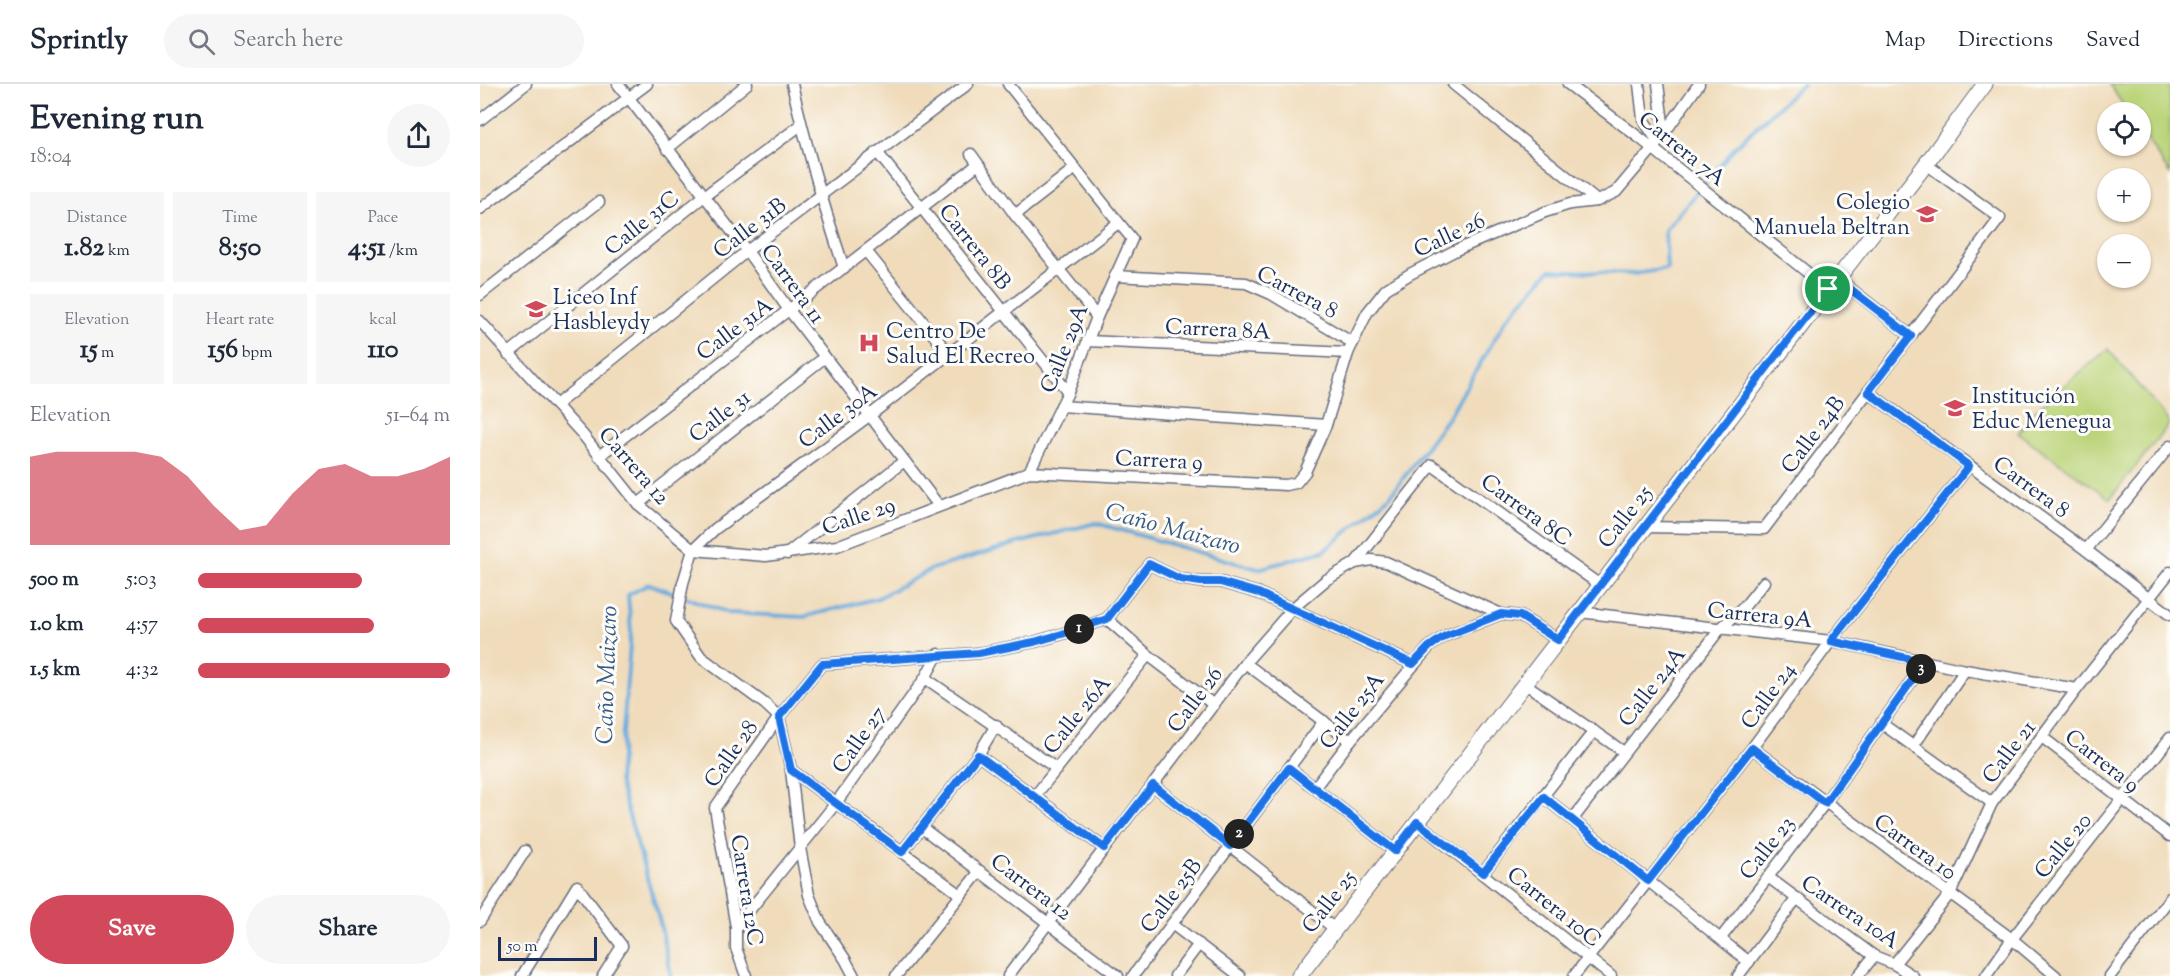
<!DOCTYPE html>
<meta charset="utf-8">
<style>
body{margin:0;font-family:"Sorts Mill Goudy",serif;background:#f6f6f7;color:#1f2937;height:100vh;display:flex;flex-direction:column;font-size:22px;white-space:nowrap}
*{box-sizing:border-box;margin:0}
p{font-size:20px;color:#747a83}
.icon{flex:none;width:33px;height:33px;fill:none;stroke:currentColor;stroke-width:2;stroke-linecap:round;stroke-linejoin:round}
.map{position:relative;flex:1;overflow:hidden}
.panel{display:flex;flex-direction:column;background:#fff;width:480px}
.panel>*{flex:none}
.tools{position:absolute;left:1617px;top:18px;display:grid;gap:12px}
.tools a{display:grid;place-items:center;width:54px;height:54px;border-radius:50%;background:#fff;box-shadow:0 2px 4px #0004;font-size:30px}
.scale{position:absolute;left:18px;bottom:15px;width:99px;box-sizing:border-box;padding-left:6px;border:3px solid #1b2f5e;border-top:0;font-size:16px;line-height:21px;white-space:nowrap;color:#1b2f5e;-webkit-text-stroke:4px #fdfcf7;paint-order:stroke}
.pin{position:absolute;display:grid;place-items:center;width:51px;height:51px;color:#fff;margin:-26px;border:3px solid #fff;border-radius:50%;box-shadow:0 2px 6px #0007}
.km{position:absolute;width:30px;height:30px;margin:-15px;border-radius:50%;background:#222;color:#fff;font-size:16px;line-height:30px;text-align:center}
.round{display:grid;place-items:center;flex:none;width:63px;height:63px;border-radius:32px;background:#f6f6f7}
.head{display:flex;align-items:center;justify-content:space-between;height:102px;padding:0 30px}
h1{font-size:33px;font-weight:800;line-height:45px}
.figures{display:grid;grid-template-columns:repeat(3,1fr);gap:9px;height:102px;padding:6px 30px}
.figures div{display:grid;align-content:center;border-radius:0px;background:#f6f6f7;text-align:center}
.figures b{font-size:26px;font-weight:800}
.figures small{font-size:16px;font-weight:400}
.figures p{font-size:16px}
.chart{height:168px;padding:12px 30px}
.chart p{display:flex;justify-content:space-between}
.chart svg{width:100%;height:108px;margin-top:6px;fill:#d1495b;opacity:.7}
.action{display:flex;gap:12px;margin-top:auto;padding:12px 30px}
.action a{flex:1;height:69px;border-radius:36px;background:#d1495b;color:#fff;font-size:24px;font-weight:800;line-height:69px;text-align:center}
.action a+a{background:#f6f6f7;color:#1f2937}
ul{padding:0 30px;list-style:none;font-size:20px}
li{display:grid;grid-template-columns:96px 72px 1fr;align-items:center;height:45px}
li i{height:15px;border-radius:8px;background:#d1495b}
header{display:flex;align-items:center;gap:36px;box-sizing:border-box;height:84px;padding:0 30px;background:#fff;border-bottom:2px solid #e0e1e3}
header strong{font-size:28px}
nav{display:flex;gap:33px;margin-inline-start:auto;font-size:21px}
.search{width:420px;height:54px;background:#f6f6f7;display:flex;align-items:center;gap:15px;box-sizing:border-box;padding:0 21px;border-radius:33px;color:#747a83;font-size:22px}
main{display:flex;flex:1;min-height:0}
.map>svg:first-child{display:block}
</style>
<header>
<strong>Sprintly</strong>
<div class="search"><svg class="icon" aria-label="search" viewBox="0 0 24 24"><circle cx="10" cy="10" r="6"/><path d="M15 15l6 6"/></svg>Search here</div>
<nav><a>Map</a><a>Directions</a><a>Saved</a></nav>
</header>
<main>
<section class="panel">
<div class="head"><div><h1>Evening run</h1><p>18:04</p></div><a class="round"><svg class="icon" aria-label="share" viewBox="0 0 24 24"><path d="M12 15V3M7 8l5-5 5 5M5 13v7h14v-7"/></svg></a></div>
<div class="figures">
<div><p>Distance</p><b>1.82<small> km</small></b></div>
<div><p>Time</p><b>8:50</b></div>
<div><p>Pace</p><b>4:51<small> /km</small></b></div>
</div>
<div class="figures">
<div><p>Elevation</p><b>15<small> m</small></b></div>
<div><p>Heart rate</p><b>156<small> bpm</small></b></div>
<div><p>kcal</p><b>110</b></div>
</div>
<div class="chart"><p><span>Elevation</span>51–64 m</p>
<svg viewBox="0 0 160 44" preserveAspectRatio="none"><path d="M0 44V8L10 6L20 6L30 6L40 6L50 8L60 16L70 28L80 38L90 36L100 23L110 13L120 11L130 16L140 16L150 13L160 8V44z"/></svg>
</div>
<ul>
<li><b>500 m</b>5:03<i style="width:65%"></i></li>
<li><b>1.0 km</b>4:57<i style="width:70%"></i></li>
<li><b>1.5 km</b>4:32<i style="width:100%"></i></li>
</ul>
<div class="action"><a>Save</a><a>Share</a></div>
</section>
<div class="map">
<svg width="1690" height="892" viewBox="0 0 1690 892">
<rect width="100%" height="100%" fill="#fdfcf7"/>
<filter id="ink" filterUnits="userSpaceOnUse"><feTurbulence type="fractalNoise" baseFrequency=".0167" numOctaves="2"/><feDisplacementMap in="SourceGraphic" scale="12" xChannelSelector="R" yChannelSelector="G"/><feConvolveMatrix kernelMatrix="1 2 1 2 8 2 1 2 1" color-interpolation-filters="sRGB"/></filter>
<filter id="wash" filterUnits="userSpaceOnUse"><feTurbulence type="fractalNoise" baseFrequency=".008" numOctaves="4" result="noise"/><feDisplacementMap in="SourceGraphic" scale="24" xChannelSelector="R" yChannelSelector="G"/><feGaussianBlur stdDeviation="1.35" result="paint"/><feColorMatrix in="noise" values="0 0 0 0 0 0 0 0 0 0 0 0 0 0 0 0 0 1.4 0 .05"/><feComposite in="paint" operator="in"/></filter>
<g filter="url(#wash)">
<rect width="100%" height="100%" fill="#f0dcbb"/>
<g fill="#bbd479" stroke="#6b826c" stroke-width="1.5">
<polygon points="1629,0 1690,0 1690,90 1661,47 1660,28 1648,28"/>
<polygon points="1628,265 1690,339 1630,415 1538,349 1554,327"/>
</g>
<g fill="none" stroke-linecap="round" stroke-linejoin="round">
<polyline stroke="#68aadc" stroke-width="4" points="191,892 180,838 139,697 151,548 148,511 169,500 249,529 323,533 398,514 452,485 534,460 616,439 778,485 844,467 910,412 969,332 1027,234 1070,186 1153,190 1187,185 1185,146 1256,62 1323,0"/>
</g>
</g>
<g filter="url(#ink)">
<g fill="none" stroke-linecap="round" stroke-linejoin="round">
<defs>
<g id="street">
<polyline points="138,0 267,167 309,226 459,422"/>
<path d="M312,0C326,63 344,123 364,184"/>
<polyline points="528,0 652,155 617,233 588,308 549,388"/>
<polyline points="973,0 1117,117"/>
<polyline points="1088,0 1161,55 1348,205"/>
<polyline points="1159,0 1163,35 1178,58"/>
<polyline points="1178,0 1184,47"/>
<polyline points="0,36 46,0"/>
<polyline points="187,65 267,0"/>
<polyline points="397,68 588,308"/>
<polyline points="491,70 535,131 617,233"/>
<polyline points="0,125 167,0"/>
<polyline points="535,131 594,85"/>
<polyline points="386,167 469,270"/>
<polyline points="635,192 766,199 791,210 873,259"/>
<polyline points="1357,194 1431,252"/>
<polyline points="0,211 119,118"/>
<polyline points="0,237 103,351 158,420 213,466"/>
<polyline points="607,257 868,269"/>
<polyline points="28,270 223,113 321,41"/>
<polyline points="1388,308 1606,466 1690,531"/>
<polyline points="76,321 267,167 488,0"/>
<polyline points="581,322 846,341"/>
<polyline points="119,372 497,81"/>
<polyline points="158,420 345,273"/>
<polyline points="1164,443 1284,445 1520,134 1446,80"/>
<polyline points="213,466 286,472 357,462 549,388 806,401 816,399 825,388 846,341 868,269 887,229 906,205 930,190 976,166 1065,128 1090,120 1117,117 1136,108 1178,58 1219,0"/>
<polyline points="1606,466 1690,362"/>
<polyline points="307,470 424,377"/>
<polyline points="875,479 891,476 906,478 1021,530 1040,532 1078,556"/>
<polyline points="1099,528 1351,557 1485,586 1597,605"/>
<polyline points="627,535 668,571 734,621"/>
<polyline points="765,579 870,657"/>
<polyline points="445,594 577,685"/>
<polyline points="1044,599 1144,668"/>
<polyline points="1401,639 1512,719"/>
<polyline points="1562,653 1690,752"/>
<polyline points="1434,661 1485,586"/>
<polyline points="1272,664 1532,855 1576,892"/>
<polyline points="498,671 624,764"/>
<polyline points="809,684 915,767"/>
<polyline points="311,686 481,811"/>
<polyline points="673,701 855,845"/>
<polyline points="835,703 870,657 949,563 965,552 1021,530"/>
<polyline points="554,713 668,571"/>
<polyline points="1064,713 1269,878"/>
<polyline points="1093,735 1240,545 1264,523 1284,498"/>
<polyline points="937,738 1131,892"/>
<polyline points="441,743 638,892"/>
<polyline points="422,768 498,671 516,641"/>
<polyline points="1003,789 1114,647"/>
<polyline points="1288,793 1394,872 1414,880 1433,892"/>
<polyline points="0,837 45,767"/>
<polyline points="692,840 760,892"/>
<polyline points="256,843 356,719 445,594 458,570"/>
<polyline points="1241,854 1345,719 1445,578"/>
<polyline points="1414,880 1470,810 1512,719 1597,605 1690,488"/>
<polyline points="42,892 97,802 142,862 123,892"/>
<polyline points="266,892 256,864 256,843 235,724 299,633 342,580 499,569 554,558 582,550 627,535 669,480 700,495 721,498 740,498 778,509 933,580"/>
<polyline points="374,892 365,875 340,838 329,811 320,764 311,686 299,633 285,620 221,573 196,537 203,499 213,466 235,445 389,332 638,139"/>
<polyline points="416,892 500,787"/>
<polyline points="528,892 765,579 813,524 846,496 875,479 952,381 1120,501"/>
<polyline points="653,892 844,637"/>
<polyline points="695,892 719,860"/>
<polyline points="1094,892 1272,664 1351,557 1489,382"/>
<polyline points="1258,892 1317,814"/>
<polyline points="1378,892 1394,872"/>
<polyline points="1506,892 1532,855 1690,654"/>
<polyline points="1630,892 1690,814"/>
</g>
<polyline id="secondary" points="819,892 1446,80 1505,0"/>
</defs>
<use href="#street" stroke="#666c7f" stroke-width="13"/>
<use href="#secondary" stroke="#666c7f" stroke-width="17"/>
<use href="#street" stroke="#fff" stroke-width="10"/>
<use href="#secondary" stroke="#fff" stroke-width="15"/>
</g>
</g>
<g fill="none" stroke-linecap="round" stroke-linejoin="round" filter="url(#ink)">
<defs>
<polygon id="route" points="1356,194 1431,252 1388,308 1489,382 1351,557 1445,578 1345,719 1272,664 1168,797 1064,713 1003,789 937,738 915,767 809,684 750,762 673,701 624,764 498,671 422,768 311,686 299,633 342,580 499,569 554,558 582,550 627,535 669,480 700,495 721,498 740,498 778,509 933,580 949,563 965,552 1021,530 1040,532 1078,556"/>
</defs>
<use href="#route" stroke="#fff" stroke-width="12"/>
<use href="#route" stroke="#1a73e8" stroke-width="8"/>
</g>
<defs>
<symbol id="school-bare" viewBox="-9 -9 18 18"><path d="M0-5L7-2L0 1L-7-2ZM-4 1L0 2.5L4 1V4Q0 6-4 4Z" fill="#d1495b" stroke="#fdfcf7" stroke-width="2.5" paint-order="stroke"/></symbol>
<symbol id="hospital-bare" viewBox="-9 -9 18 18"><path d="M-5-5h3v3.5h4V-5h3V5h-3V1.5h-4V5h-3Z" fill="#d1495b" stroke="#fdfcf7" stroke-width="2.5" paint-order="stroke"/></symbol>
</defs>
<g fill-rule="evenodd">
<use href="#school-bare" x="1432" y="115" width="30" height="30"/>
<use href="#school-bare" x="41" y="210" width="30" height="30"/>
<use href="#hospital-bare" x="374" y="244" width="30" height="30"/>
<use href="#school-bare" x="1460" y="309" width="30" height="30"/>
</g>
<g text-anchor="middle" stroke-width="6" stroke-linejoin="round" paint-order="stroke">
<g font-size="22" fill="#1b2f5e" stroke="#fdfcf7">
<text transform="translate(1203 64) rotate(39)" y="8">Carrera 7A</text>
<text transform="translate(161 138) rotate(-39)" y="8">Calle 31C</text>
<text transform="translate(269 143) rotate(-37)" y="8">Calle 31B</text>
<text transform="translate(969 150) rotate(-25)" y="8">Calle 26</text>
<text transform="translate(496 162) rotate(52)" y="8">Carrera 8B</text>
<text transform="translate(314 199) rotate(54)" y="8">Carrera 11</text>
<text transform="translate(818 207) rotate(28)" y="8">Carrera 8</text>
<text transform="translate(254 244) rotate(-37)" y="8">Calle 31A</text>
<text transform="translate(738 244) rotate(3)" y="8">Carrera 8A</text>
<text transform="translate(583 264) rotate(-68)" y="8">Calle 29A</text>
<text transform="translate(239 331) rotate(-38)" y="8">Calle 31</text>
<text transform="translate(357 331) rotate(-37)" y="8">Calle 30A</text>
<text transform="translate(1332 350) rotate(-53)" y="8">Calle 24B</text>
<text transform="translate(679 375) rotate(3)" y="8">Carrera 9</text>
<text transform="translate(155 381) rotate(49)" y="8">Carrera 12</text>
<text transform="translate(1552 402) rotate(36)" y="8">Carrera 8</text>
<text transform="translate(1047 425) rotate(36)" y="8">Carrera 8C</text>
<text transform="translate(378 431) rotate(-19)" y="8">Calle 29</text>
<text transform="translate(1144 432) rotate(-52)" y="8">Calle 25</text>
<text transform="translate(1280 530) rotate(6)" y="8">Carrera 9A</text>
<text transform="translate(1171 602) rotate(-52)" y="8">Calle 24A</text>
<text transform="translate(1287 611) rotate(-54)" y="8">Calle 24</text>
<text transform="translate(714 615) rotate(-53)" y="8">Calle 26</text>
<text transform="translate(871 626) rotate(-52)" y="8">Calle 25A</text>
<text transform="translate(596 630) rotate(-51)" y="8">Calle 26A</text>
<text transform="translate(378 655) rotate(-55)" y="8">Calle 27</text>
<text transform="translate(1528 667) rotate(-53)" y="8">Calle 21</text>
<text transform="translate(250 669) rotate(-55)" y="8">Calle 28</text>
<text transform="translate(1623 676) rotate(38)" y="8">Carrera 9</text>
<text transform="translate(1582 761) rotate(-51)" y="8">Calle 20</text>
<text transform="translate(1436 762) rotate(36)" y="8">Carrera 10</text>
<text transform="translate(1286 763) rotate(-52)" y="8">Calle 23</text>
<text transform="translate(552 802) rotate(37)" y="8">Carrera 12</text>
<text transform="translate(268 806) rotate(81)" y="8">Carrera 12C</text>
<text transform="translate(690 811) rotate(-53)" y="8">Calle 25B</text>
<text transform="translate(848 817) rotate(-52)" y="8">Calle 25</text>
<text transform="translate(1075 822) rotate(39)" y="8">Carrera 10C</text>
<text transform="translate(1371 827) rotate(34)" y="8">Carrera 10A</text>
</g>
<g font-size="22" fill="#1b2f5e" stroke="#fdfcf7" text-anchor="start">
<text x="1430" y="125" text-anchor="end">Colegio<tspan x="1430" dy="25">Manuela Beltran</tspan></text>
<text x="73" y="220">Liceo Inf<tspan x="73" dy="25">Hasbleydy</tspan></text>
<text x="406" y="254">Centro De<tspan x="406" dy="25">Salud El Recreo</tspan></text>
<text x="1492" y="319">Institución<tspan x="1492" dy="25">Educ Menegua</tspan></text>
</g>
<g font-size="24" font-style="italic" fill="#365a8a" stroke="#fdfcf7">
<text transform="translate(693 444) rotate(15)" y="8">Caño Maizaro</text>
<text transform="translate(126 591) rotate(-88)" y="8">Caño Maizaro</text>
</g>
</g>
</svg>
<div class="tools">
<a><svg class="icon" aria-label="locate" viewBox="0 0 24 24"><circle cx="12" cy="12" r="6"/><path d="M12 2v4M12 18v4M2 12h4M18 12h4"/></svg></a>
<a>+</a>
<a>−</a>
</div>
<div class="scale">50 m</div>
<div class="pin" style="left:1348px;top:205px;background:#1e9e55"><svg class="icon" aria-label="arrive" viewBox="0 0 24 24"><path d="M6 21V4h12l-3 4 3 4H6"/></svg></div>
<b class="km" style="left:599px;top:545px">1</b>
<b class="km" style="left:759px;top:750px">2</b>
<b class="km" style="left:1441px;top:585px">3</b>
</div>
</main>
